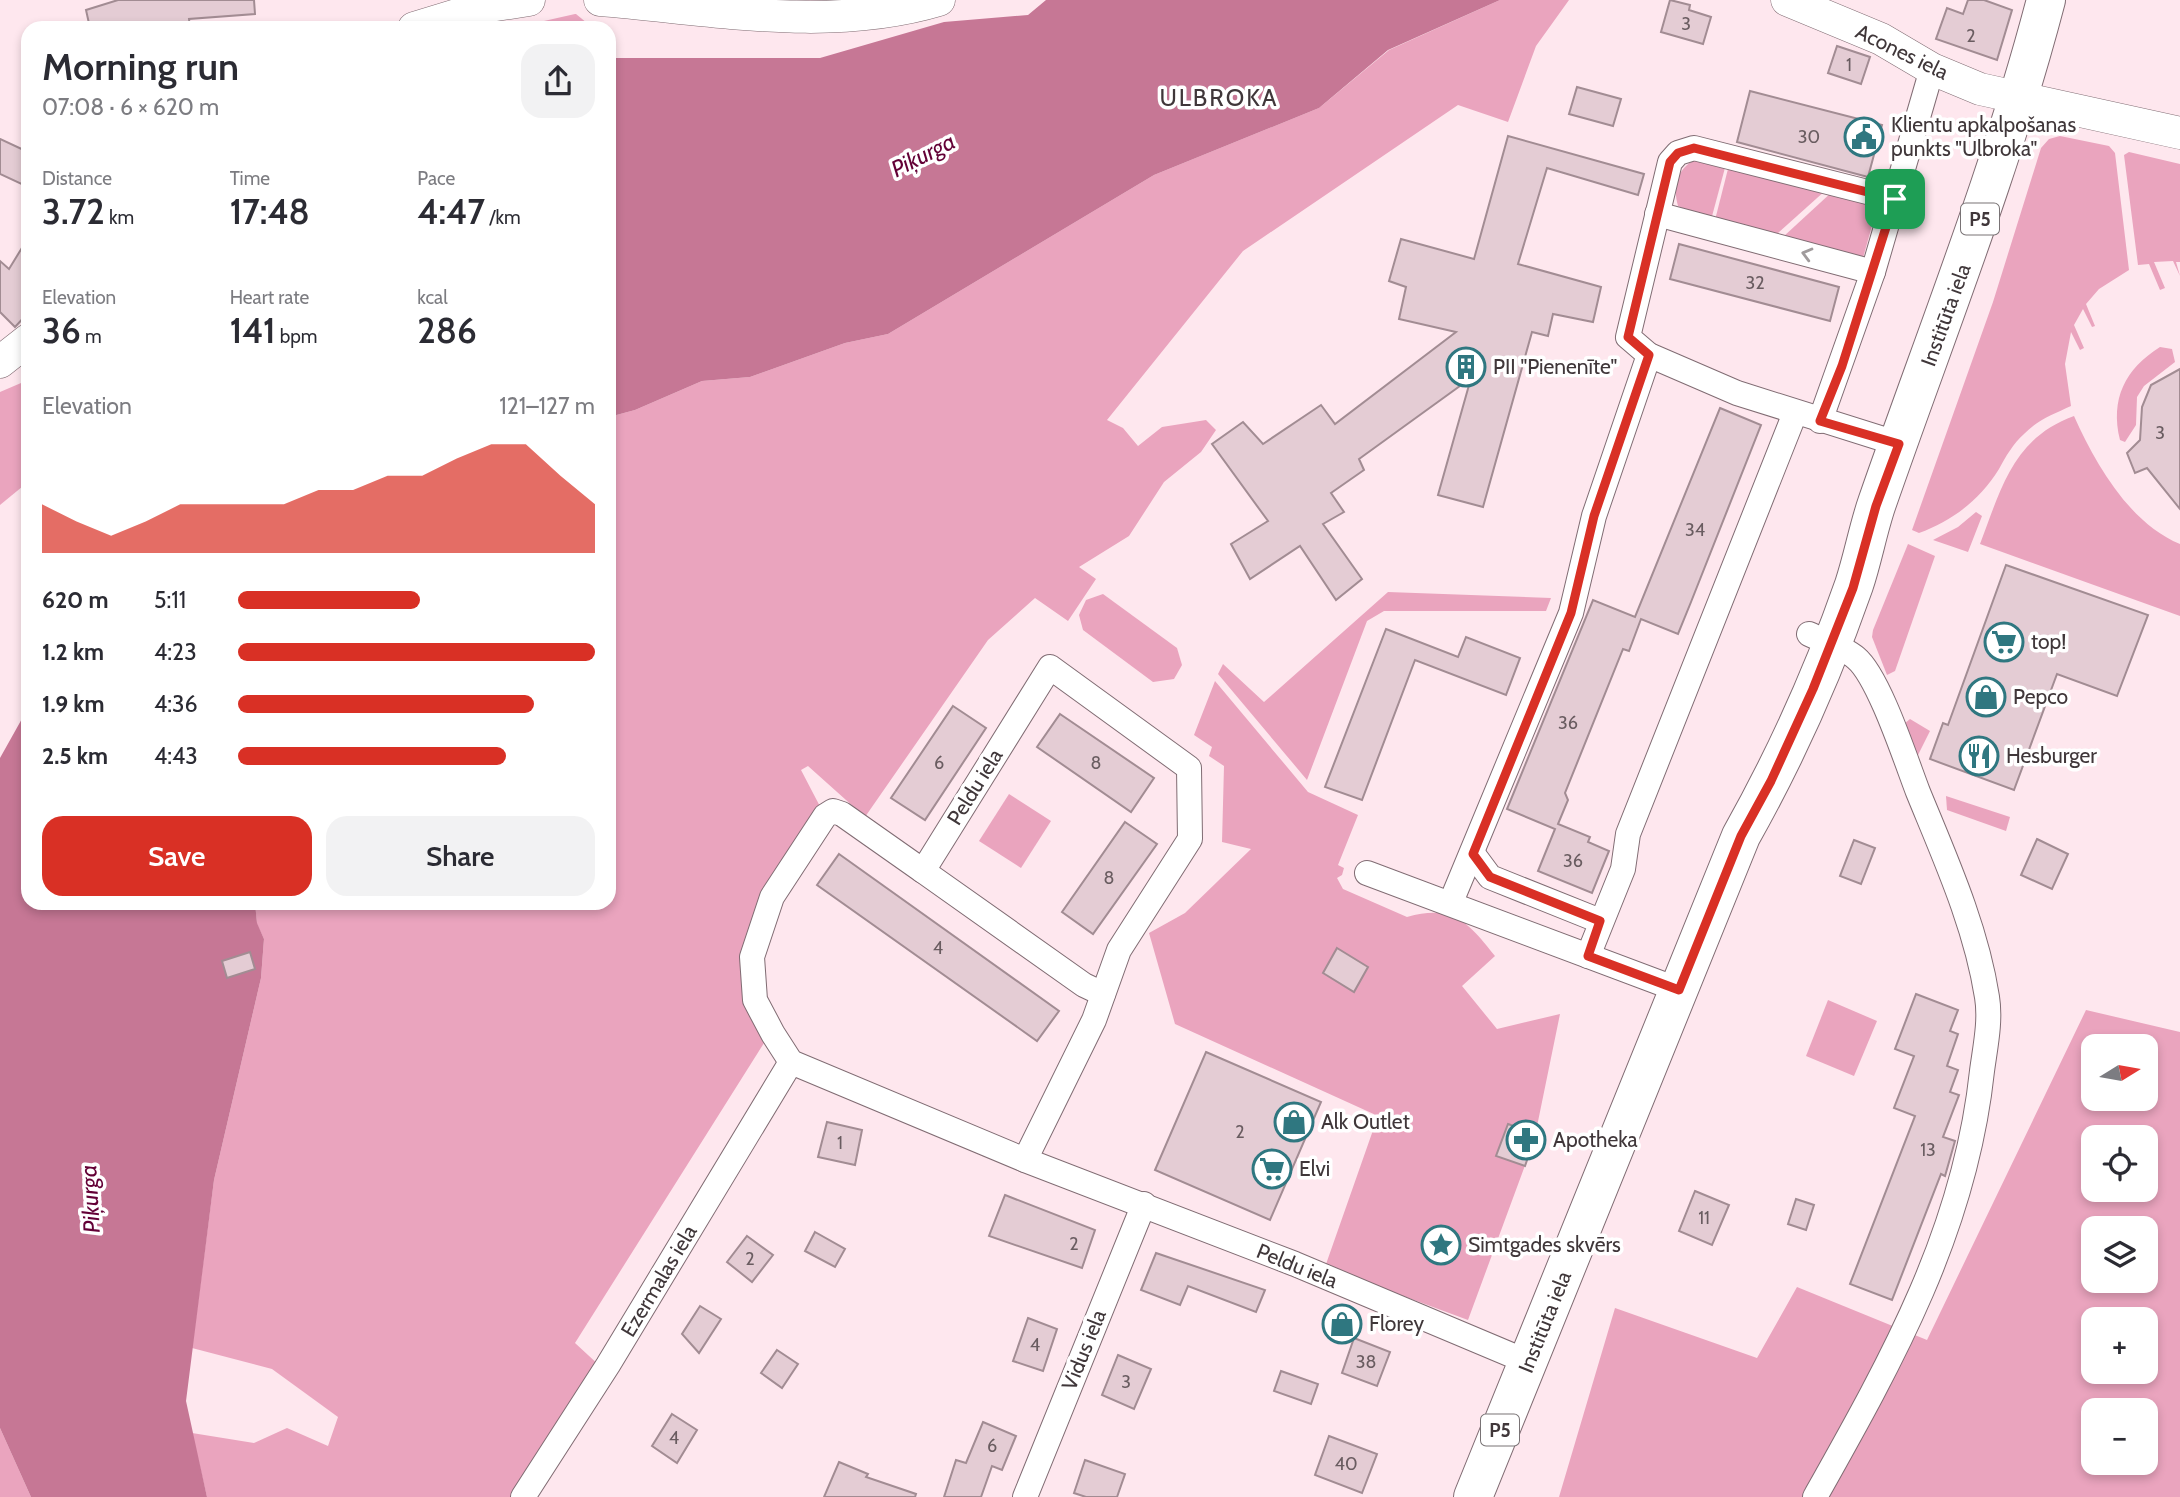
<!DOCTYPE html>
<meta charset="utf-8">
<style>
body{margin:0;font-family:Cabin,sans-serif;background:#f2f2f3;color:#2b2b33;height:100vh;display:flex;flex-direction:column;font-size:26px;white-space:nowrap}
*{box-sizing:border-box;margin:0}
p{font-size:23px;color:#7c7c81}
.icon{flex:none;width:38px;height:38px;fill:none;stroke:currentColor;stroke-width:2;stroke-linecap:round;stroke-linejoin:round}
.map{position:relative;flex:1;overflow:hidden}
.side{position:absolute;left:21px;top:21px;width:595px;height:889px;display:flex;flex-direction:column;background:#fff;border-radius:21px;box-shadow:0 4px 10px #0003}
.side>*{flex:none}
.needle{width:46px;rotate:79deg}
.fabs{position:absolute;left:2081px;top:1034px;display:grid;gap:14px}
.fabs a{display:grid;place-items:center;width:77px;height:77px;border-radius:14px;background:#fff;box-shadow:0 4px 10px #0003;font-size:35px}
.pin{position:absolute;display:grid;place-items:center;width:60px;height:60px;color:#fff;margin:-30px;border-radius:14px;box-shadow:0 4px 10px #0006}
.round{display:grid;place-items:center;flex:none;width:74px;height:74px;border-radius:21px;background:#f2f2f3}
.head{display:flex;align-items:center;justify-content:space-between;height:119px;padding:0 21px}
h1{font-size:38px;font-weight:600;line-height:52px}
.metrics{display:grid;grid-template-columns:repeat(3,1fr);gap:10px;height:119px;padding:7px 21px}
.metrics div{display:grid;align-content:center}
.metrics b{font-size:35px;font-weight:600}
.metrics small{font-size:19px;font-weight:400}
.metrics p{font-size:19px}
.chart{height:196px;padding:14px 21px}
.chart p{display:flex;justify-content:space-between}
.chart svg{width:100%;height:126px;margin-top:7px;fill:#d93025;opacity:.7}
.button{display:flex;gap:14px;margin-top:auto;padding:14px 21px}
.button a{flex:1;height:80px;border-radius:21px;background:#d93025;color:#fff;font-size:28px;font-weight:600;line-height:80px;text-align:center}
.button a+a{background:#f2f2f3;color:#2b2b33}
ul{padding:0 21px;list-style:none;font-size:23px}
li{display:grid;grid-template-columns:112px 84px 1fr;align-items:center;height:52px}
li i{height:18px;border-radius:9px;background:#d93025}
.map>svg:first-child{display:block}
</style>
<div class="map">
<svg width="2180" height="1497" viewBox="0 0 2180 1497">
<rect width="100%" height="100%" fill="#fee7ee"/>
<g fill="#eaa4be" fill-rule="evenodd">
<path d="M1500,0H1569L1536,46L1508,122L1458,105L1243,251L1107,420L1123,428L1138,446L1162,427L1206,420L1216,430L1201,452L1164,482L1129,536L1079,567L1096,579L1068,621L1035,598L988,640L865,817L808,766L801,770L825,816L748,932C732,976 747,1002 764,1043L575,1343L601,1367L513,1497H207L192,1433L254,1443L287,1428L328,1446L338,1417L272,1369L192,1348L214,1180L261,978L264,939L257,924L255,903H609V417L635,410L702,381L750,377L845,343L888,334L1154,175L1319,108L1389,50Z"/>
<polygon points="576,14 593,28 513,28 575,14"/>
<path d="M2060,136L2109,146L2115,153L2129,270L2099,289L2086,304L2095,326L2092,327L2083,309L2074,325L2084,348L2080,350L2071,332L2065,364L2071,406C2054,414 2037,420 2024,434C2013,444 2006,456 1999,469C1980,500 1952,521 1919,533L1912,530L1993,302L2041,148L2049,139Z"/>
<polygon points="2129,152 2180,164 2180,262 2176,262 2180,276 2173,261 2154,262 2165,288 2160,290 2149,264 2138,265 2124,155"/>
<path d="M1699,158L1726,164L1711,220L1678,206C1672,185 1678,166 1699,158Z"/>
<polygon points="1729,165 1826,190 1777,234 1715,220"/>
<polygon points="1833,191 1878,204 1863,258 1783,237"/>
<path d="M2160,347L2172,349L2175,362L2144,386L2137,397L2136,425L2125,442L2120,440C2110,399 2125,369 2160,347Z"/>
<polygon points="28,380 28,482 0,505 0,392"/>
<path d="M2074,416C2095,463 2129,523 2180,544V616L1980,544C2001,489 2013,438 2074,416Z"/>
<polygon points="1976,512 1982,516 1968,552 1933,540 1958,527"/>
<polygon points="1908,544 1935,556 1895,671 1887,675 1872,637 1873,630"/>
<polygon points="1388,592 1551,598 1546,611 1384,611 1367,621 1307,780 1218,674 1223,664 1264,702"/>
<polygon points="1103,594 1177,648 1182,665 1174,679 1153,682 1083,630 1079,615 1086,600"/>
<path d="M1215,681L1308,792L1358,815L1338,865L1344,868L1342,875L1337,878L1343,889L1407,917C1453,904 1468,922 1495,956L1462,986L1497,1029L1560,1014L1534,1141L1468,1320L1325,1267L1378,1116L1175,1024L1149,933L1185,913L1251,849L1222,842L1224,766L1209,756L1212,747L1194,735Z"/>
<polygon points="1910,719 1930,731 1917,757 1904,724"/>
<polygon points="1009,794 1051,821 1021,868 979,841"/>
<polygon points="1946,796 2010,817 2006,831 1947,810"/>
<polygon points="1828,1000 1877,1021 1854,1076 1806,1056"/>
<path d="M2086,1010L2180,1032V1497H1559L1615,1308L1757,1358L1797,1287L1927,1340ZM2093,1046H2146V1099H2093ZM2093,1138H2146V1190H2093ZM2093,1228H2146V1281H2093ZM2093,1320H2146V1372H2093ZM2093,1410H2146V1463H2093Z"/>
<polygon points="0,1428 31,1497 0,1497"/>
</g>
<g fill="#c67795">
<polygon points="1046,0 1500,0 1388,50 1319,108 1154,175 888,334 845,343 750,377 702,381 635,410 609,417 609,58 820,58 944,22 1028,15"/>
<polygon points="28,708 28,903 255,903 257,923 264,939 261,978 214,1180 186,1401 207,1497 31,1497 0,1428 0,758"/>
</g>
<g fill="#e4ccd4" stroke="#a28c93" stroke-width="2">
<polygon points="118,0 254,0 255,14 189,19 190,28 90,28 86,10"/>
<polygon points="1670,0 1690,5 1689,10 1711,17 1703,44 1661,32"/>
<polygon points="1968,0 1984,0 2012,10 1997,60 1936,39 1947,8 1963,14"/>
<polygon points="1837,46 1870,57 1861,84 1828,73"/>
<polygon points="1577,87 1621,99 1613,126 1569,114"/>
<polygon points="1750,91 1882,125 1868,177 1737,142"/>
<polygon points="1508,136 1644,174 1638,195 1547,168 1518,264 1601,287 1593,322 1553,314 1548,336 1532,332 1483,507 1438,495 1471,378 1359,459 1364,470 1331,493 1344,512 1323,524 1362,579 1336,600 1300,546 1250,579 1231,544 1268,521 1212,444 1243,422 1263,444 1321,405 1335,424 1456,332 1399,319 1406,287 1389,281 1401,239 1474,259"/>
<polygon points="0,139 28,152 28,187 0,174"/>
<polygon points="28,238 28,313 15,327 0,312 0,261 9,269"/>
<polygon points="1679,244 1839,287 1830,321 1670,279"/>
<polygon points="2180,369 2180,509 2147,468 2135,473 2127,453 2140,440 2142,407 2151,385"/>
<polygon points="1720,408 1761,425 1691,602 1678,634 1641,619 1629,651 1623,649 1565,793 1568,800 1558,824 1590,837 1588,842 1609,851 1592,893 1538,871 1555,829 1507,809 1593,600 1635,617"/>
<polygon points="2006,565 2148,615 2117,696 2057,674 2014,790 1930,759 1943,723 1948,725"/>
<polygon points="1386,629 1458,657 1466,637 1520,658 1506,695 1415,660 1362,800 1325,787"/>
<polygon points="953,706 986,728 925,820 891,798"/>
<polygon points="1060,714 1154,778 1131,812 1037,747"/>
<polygon points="1125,822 1157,844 1093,934 1062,912"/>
<polygon points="2037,839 2068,854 2052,889 2021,875"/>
<polygon points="1854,840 1875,848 1861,884 1840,876"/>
<polygon points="839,854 1059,1011 1037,1041 817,885"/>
<polygon points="1337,948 1368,967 1354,992 1323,973"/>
<polygon points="250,952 255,969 227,978 222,961"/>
<polygon points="1916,994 1958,1010 1950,1031 1958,1034 1947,1066 1958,1070 1950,1092 1959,1095 1943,1137 1955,1141 1945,1176 1941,1174 1892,1300 1850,1284 1915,1116 1894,1108 1914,1056 1895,1049"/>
<polygon points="1206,1052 1321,1102 1270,1220 1155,1170"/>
<polygon points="827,1122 862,1130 855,1165 818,1157"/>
<polygon points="1508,1124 1536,1134 1525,1166 1496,1156"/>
<polygon points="1695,1191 1729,1205 1712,1245 1679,1231"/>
<polygon points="1005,1195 1095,1230 1082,1268 989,1236"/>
<polygon points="1796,1199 1814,1205 1806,1230 1788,1224"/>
<polygon points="815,1232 845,1249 835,1267 805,1251"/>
<polygon points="747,1236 773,1255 752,1282 727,1262"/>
<polygon points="1156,1253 1265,1290 1256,1312 1188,1286 1180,1305 1141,1290"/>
<polygon points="700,1306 721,1319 699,1353 682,1334"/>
<polygon points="1028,1318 1057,1329 1043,1371 1013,1361"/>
<polygon points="1354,1338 1390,1352 1377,1386 1342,1373"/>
<polygon points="777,1350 798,1364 782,1388 761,1373"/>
<polygon points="1118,1355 1151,1369 1134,1409 1102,1395"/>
<polygon points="1281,1371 1318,1384 1311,1404 1274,1391"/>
<polygon points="672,1414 697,1430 677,1463 652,1446"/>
<polygon points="983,1422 1016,1436 1002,1470 992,1466 981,1497 944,1497 956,1460 966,1463"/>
<polygon points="1329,1436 1377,1454 1362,1493 1315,1475"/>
<polygon points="1085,1460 1125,1474 1117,1497 1086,1497 1074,1493"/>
<polygon points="839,1462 868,1474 866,1477 916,1494 915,1497 824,1497"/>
</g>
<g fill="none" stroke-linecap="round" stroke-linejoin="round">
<defs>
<g id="minor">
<polyline points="1895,199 1694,148 1678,153 1670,162 1628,337 1649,355 1737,393 1899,444"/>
<polyline points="1657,214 1873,272"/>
<polyline points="1820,421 1873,272 1932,69"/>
<path d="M1809,634C1823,641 1843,647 1856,658C1879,677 1906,761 1918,792C1945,858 1976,926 1987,997C1991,1021 1985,1048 1982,1071C1965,1231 1892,1360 1815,1497"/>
<polygon points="1050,667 1189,768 1190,839 1119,950 1094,1020 1025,1160 791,1062 773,1034 755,1000 752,957 772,897 825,816 833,811 842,814 923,871"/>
<polyline points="1473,854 1490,877 1600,921"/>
<polyline points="923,871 1084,985 1103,994"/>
<polyline points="1367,873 1679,990"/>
<polyline points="1451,902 1571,613 1594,516 1649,355"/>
<polyline points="1588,956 1623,869 1628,834 1795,413"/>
<polyline points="1025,1160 1295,1264 1528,1362"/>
<polyline points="523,1497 608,1365 791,1062"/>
<polyline points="1025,1497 1144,1204"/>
</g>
<g id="tertiary">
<path d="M600,0C712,9 829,33 939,0"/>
<polyline points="1787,0 1881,39 1932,69 1980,89 2180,133"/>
<polyline points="414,28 483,7 529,0"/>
<polyline points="0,362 28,340"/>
</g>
<path id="primary" d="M1473,1497L1741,836C1786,756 1824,671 1854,585C1863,558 1868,529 1877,503C1935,336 2001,172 2046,0"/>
</defs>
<use href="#minor" stroke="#806c73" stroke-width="26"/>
<use href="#tertiary" stroke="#806c73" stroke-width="33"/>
<use href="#primary" stroke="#806c73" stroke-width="40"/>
<use href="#minor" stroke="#fff" stroke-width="24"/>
<use href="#tertiary" stroke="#fff" stroke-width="32"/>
<use href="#primary" stroke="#fff" stroke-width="38"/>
</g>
<defs><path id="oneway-chevron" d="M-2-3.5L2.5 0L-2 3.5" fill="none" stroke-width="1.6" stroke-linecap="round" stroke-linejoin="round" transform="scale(1.75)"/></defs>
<use stroke="#a09b9c" href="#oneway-chevron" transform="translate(1807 254) rotate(-165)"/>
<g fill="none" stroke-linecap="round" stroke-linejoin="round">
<defs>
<polygon id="route" points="1694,148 1895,199 1842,366 1820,421 1899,444 1876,506 1853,588 1813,689 1771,781 1741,836 1679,990 1588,956 1600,921 1490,877 1473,854 1571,613 1594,516 1649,355 1628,337 1670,162 1678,153"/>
</defs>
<use href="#route" stroke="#fff" stroke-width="14"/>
<use href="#route" stroke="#d93025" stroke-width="9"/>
</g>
<defs>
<symbol id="civic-ring" viewBox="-11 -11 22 22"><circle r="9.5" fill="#fff" stroke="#2f7780" stroke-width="1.5"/><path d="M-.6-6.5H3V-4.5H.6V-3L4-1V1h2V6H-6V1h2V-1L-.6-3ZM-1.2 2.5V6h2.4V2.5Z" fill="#2f7780"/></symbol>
<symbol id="building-ring" viewBox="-11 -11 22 22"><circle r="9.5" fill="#fff" stroke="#2f7780" stroke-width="1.5"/><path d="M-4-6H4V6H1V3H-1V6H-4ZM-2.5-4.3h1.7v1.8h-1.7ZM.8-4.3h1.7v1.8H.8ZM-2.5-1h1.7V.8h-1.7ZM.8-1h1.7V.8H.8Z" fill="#2f7780"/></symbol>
<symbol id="supermarket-ring" viewBox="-11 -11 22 22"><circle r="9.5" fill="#fff" stroke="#2f7780" stroke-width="1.5"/><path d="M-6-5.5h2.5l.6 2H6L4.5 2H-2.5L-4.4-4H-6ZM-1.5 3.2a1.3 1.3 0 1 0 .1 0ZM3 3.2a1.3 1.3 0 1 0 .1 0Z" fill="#2f7780"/></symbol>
<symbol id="shop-ring" viewBox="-11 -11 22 22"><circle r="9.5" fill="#fff" stroke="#2f7780" stroke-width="1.5"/><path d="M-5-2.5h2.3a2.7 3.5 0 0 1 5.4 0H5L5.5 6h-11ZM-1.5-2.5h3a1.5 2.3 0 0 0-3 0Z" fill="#2f7780"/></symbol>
<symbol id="restaurant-ring" viewBox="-11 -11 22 22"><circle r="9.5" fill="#fff" stroke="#2f7780" stroke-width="1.5"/><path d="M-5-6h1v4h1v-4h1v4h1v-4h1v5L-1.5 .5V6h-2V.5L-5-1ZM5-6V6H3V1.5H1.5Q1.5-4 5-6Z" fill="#2f7780"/></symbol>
<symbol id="pharmacy-ring" viewBox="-11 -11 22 22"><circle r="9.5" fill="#fff" stroke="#2f7780" stroke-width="1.5"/><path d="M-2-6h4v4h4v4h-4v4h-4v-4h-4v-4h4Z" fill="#2f7780"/></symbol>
<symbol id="sight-ring" viewBox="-11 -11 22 22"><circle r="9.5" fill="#fff" stroke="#2f7780" stroke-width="1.5"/><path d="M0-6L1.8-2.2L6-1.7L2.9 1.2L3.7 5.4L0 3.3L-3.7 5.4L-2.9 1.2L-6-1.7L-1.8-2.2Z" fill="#2f7780"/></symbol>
</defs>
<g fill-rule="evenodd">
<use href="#civic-ring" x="1842" y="115" width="44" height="44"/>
<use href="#building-ring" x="1444" y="345" width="44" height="44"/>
<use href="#supermarket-ring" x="1982" y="620" width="44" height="44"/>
<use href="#shop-ring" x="1964" y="675" width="44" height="44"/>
<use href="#restaurant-ring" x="1957" y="734" width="44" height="44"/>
<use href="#shop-ring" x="1272" y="1100" width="44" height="44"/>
<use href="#pharmacy-ring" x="1504" y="1118" width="44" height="44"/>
<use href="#supermarket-ring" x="1250" y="1147" width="44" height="44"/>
<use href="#sight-ring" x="1419" y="1223" width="44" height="44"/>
<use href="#shop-ring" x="1320" y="1302" width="44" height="44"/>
</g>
<g text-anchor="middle" stroke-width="7" stroke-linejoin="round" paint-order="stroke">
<g font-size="18" fill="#695c60">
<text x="1686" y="30">3</text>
<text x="1971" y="42">2</text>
<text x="1849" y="71">1</text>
<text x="1809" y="143">30</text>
<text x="1755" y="289">32</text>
<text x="2160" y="439">3</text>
<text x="1695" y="536">34</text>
<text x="1568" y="729">36</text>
<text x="939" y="769">6</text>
<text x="1096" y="769">8</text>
<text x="1573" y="867">36</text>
<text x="1109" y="884">8</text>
<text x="938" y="954">4</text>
<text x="1240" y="1138">2</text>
<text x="840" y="1149">1</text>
<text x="1928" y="1156">13</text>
<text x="1704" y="1224">11</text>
<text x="1074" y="1250">2</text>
<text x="750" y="1265">2</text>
<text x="1035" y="1351">4</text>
<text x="1366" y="1368">38</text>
<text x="1126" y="1388">3</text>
<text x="674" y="1444">4</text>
<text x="992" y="1452">6</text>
<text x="1346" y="1470">40</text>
</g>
<g fill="#fff" stroke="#797375" stroke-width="2">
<rect x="1961" y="203.5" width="38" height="31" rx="5"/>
<rect x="1481" y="1414.5" width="38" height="31" rx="5"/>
</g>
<g font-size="19" font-weight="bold" fill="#40373a">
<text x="1980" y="226">P5</text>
<text x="1500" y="1437">P5</text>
</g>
<g font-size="21" fill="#40373a" stroke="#fff">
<text transform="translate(1902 52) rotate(26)" y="7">Acones iela</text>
<text transform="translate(1946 315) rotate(-70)" y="7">Institūta iela</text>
<text transform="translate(975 787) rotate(-58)" y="7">Peldu iela</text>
<text transform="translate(1297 1266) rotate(22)" y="7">Peldu iela</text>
<text transform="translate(659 1281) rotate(-59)" y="7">Ezermalas iela</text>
<text transform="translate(1545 1322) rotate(-68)" y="7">Institūta iela</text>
<text transform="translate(1084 1350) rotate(-68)" y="7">Vidus iela</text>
</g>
<g font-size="21" fill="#40373a" stroke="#fff" text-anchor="start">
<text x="1891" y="132">Klientu apkalpošanas<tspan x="1891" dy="24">punkts "Ulbroka"</tspan></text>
<text x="1493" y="374">PII "Pienenīte"</text>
<text x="2031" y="649">top!</text>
<text x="2013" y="704">Pepco</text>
<text x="2006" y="763">Hesburger</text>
<text x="1321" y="1129">Alk Outlet</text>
<text x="1553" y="1147">Apotheka</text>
<text x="1299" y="1176">Elvi</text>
<text x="1468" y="1252">Simtgades skvērs</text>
<text x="1369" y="1331">Florey</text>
</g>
<g font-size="23" font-style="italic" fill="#630036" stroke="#fff">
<text transform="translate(923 155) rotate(-27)" y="8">Piķurga</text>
<text transform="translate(90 1199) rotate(-93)" y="8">Piķurga</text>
</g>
<g font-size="24" letter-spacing="2" fill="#40373a" stroke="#fff">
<text x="1219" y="106">ULBROKA</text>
</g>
</g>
</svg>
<div class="fabs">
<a><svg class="needle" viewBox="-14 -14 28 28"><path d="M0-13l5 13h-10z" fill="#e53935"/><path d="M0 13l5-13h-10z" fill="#7c7c81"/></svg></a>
<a><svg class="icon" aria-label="locate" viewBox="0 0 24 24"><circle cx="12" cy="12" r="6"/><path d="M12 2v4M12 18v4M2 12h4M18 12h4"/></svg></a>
<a><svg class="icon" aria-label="layers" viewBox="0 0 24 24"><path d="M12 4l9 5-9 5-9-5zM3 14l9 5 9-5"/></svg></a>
<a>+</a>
<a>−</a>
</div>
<div class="pin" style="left:1895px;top:199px;background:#1e9e55"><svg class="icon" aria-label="arrive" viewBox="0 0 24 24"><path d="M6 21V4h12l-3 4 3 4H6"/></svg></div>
<section class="side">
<div class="head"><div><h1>Morning run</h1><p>07:08 · 6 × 620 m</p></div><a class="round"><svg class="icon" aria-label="share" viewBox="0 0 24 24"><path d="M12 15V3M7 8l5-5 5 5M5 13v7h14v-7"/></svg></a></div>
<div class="metrics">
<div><p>Distance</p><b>3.72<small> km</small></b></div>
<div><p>Time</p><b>17:48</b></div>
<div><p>Pace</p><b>4:47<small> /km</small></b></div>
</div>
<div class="metrics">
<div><p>Elevation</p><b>36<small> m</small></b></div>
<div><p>Heart rate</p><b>141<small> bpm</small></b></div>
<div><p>kcal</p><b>286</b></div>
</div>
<div class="chart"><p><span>Elevation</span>121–127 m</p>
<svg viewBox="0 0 160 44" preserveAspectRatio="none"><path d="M0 44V27L10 33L20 38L30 33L40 27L50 27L60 27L70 27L80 22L90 22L100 17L110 17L120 11L130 6L140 6L150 17L160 27V44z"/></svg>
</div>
<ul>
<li><b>620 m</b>5:11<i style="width:51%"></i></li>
<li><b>1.2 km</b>4:23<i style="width:100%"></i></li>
<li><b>1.9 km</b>4:36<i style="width:83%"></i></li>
<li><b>2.5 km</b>4:43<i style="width:75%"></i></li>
</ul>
<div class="button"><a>Save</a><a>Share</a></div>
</section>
</div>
